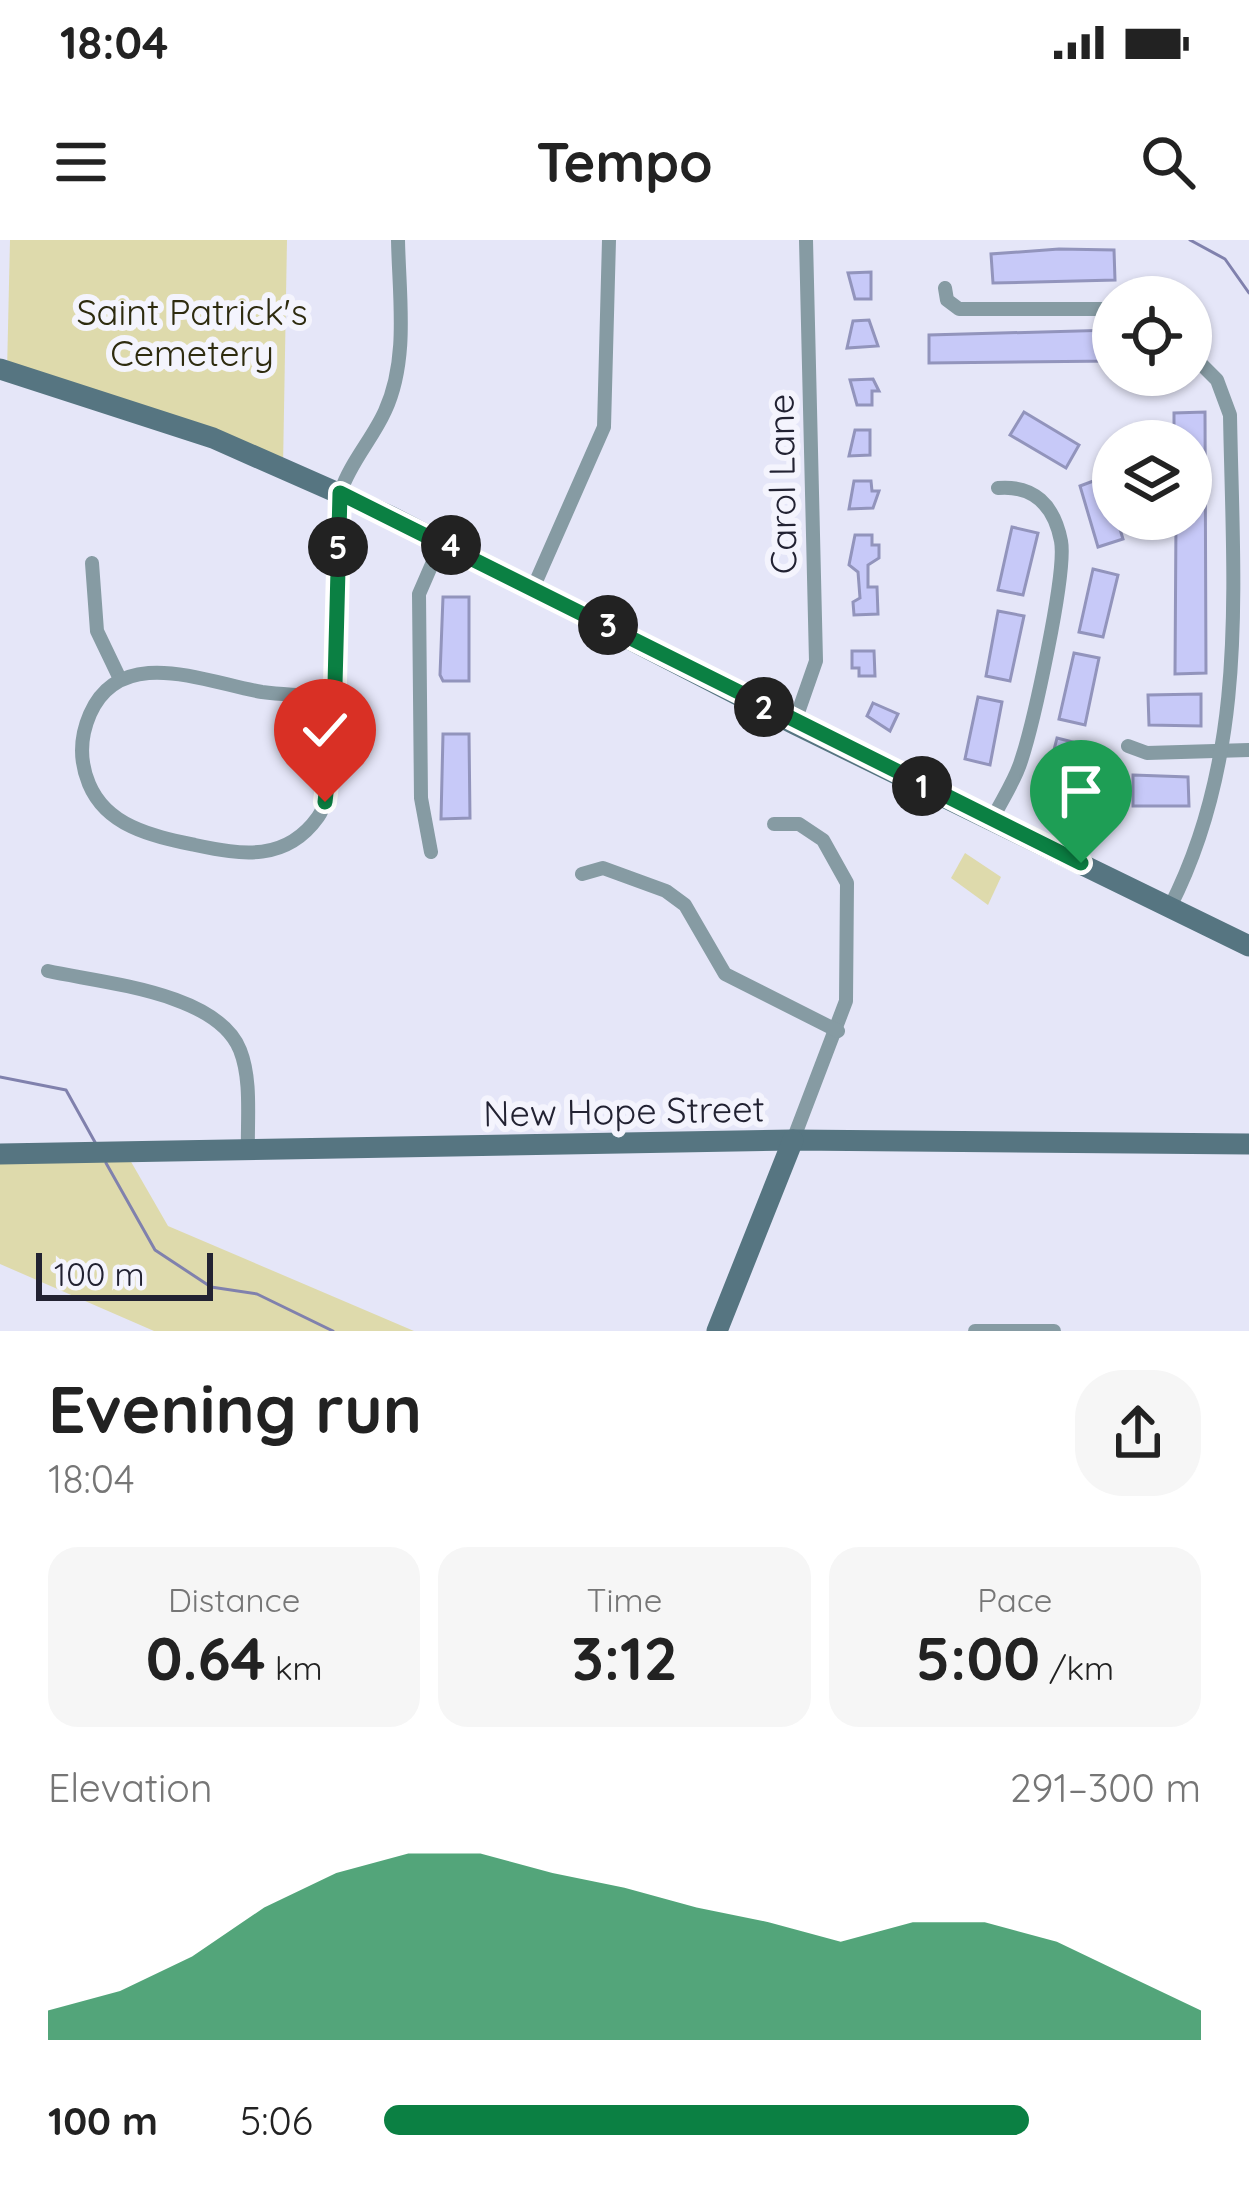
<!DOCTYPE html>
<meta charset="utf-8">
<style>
body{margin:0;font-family:Quicksand,sans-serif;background:#f6f6f6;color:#222;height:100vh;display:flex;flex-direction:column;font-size:45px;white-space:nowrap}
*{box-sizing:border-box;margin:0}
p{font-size:39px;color:#767676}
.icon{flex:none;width:66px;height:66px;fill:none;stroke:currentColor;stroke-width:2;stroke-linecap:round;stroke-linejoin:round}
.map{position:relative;height:1091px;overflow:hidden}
.side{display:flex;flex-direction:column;background:#fff;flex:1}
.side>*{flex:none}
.controls{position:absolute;left:1092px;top:36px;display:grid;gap:24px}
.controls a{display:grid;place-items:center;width:120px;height:120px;border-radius:50%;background:#fff;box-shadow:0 3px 9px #0004;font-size:60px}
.scale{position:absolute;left:36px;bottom:30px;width:177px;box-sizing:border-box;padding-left:12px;border:6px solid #222232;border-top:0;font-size:33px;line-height:42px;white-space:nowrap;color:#222232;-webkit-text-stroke:9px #f4f4fd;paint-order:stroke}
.pin{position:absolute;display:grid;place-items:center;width:102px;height:102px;color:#fff;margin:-123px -51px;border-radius:50% 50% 50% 0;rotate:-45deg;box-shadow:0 0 12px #0007}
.pin .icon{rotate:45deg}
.km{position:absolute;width:60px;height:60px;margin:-30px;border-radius:50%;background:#222;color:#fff;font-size:33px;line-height:60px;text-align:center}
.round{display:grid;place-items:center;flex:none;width:126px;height:126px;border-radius:48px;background:#f6f6f6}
.head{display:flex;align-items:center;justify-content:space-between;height:204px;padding:0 48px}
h1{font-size:66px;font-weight:700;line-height:90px}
.stats{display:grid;grid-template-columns:repeat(3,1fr);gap:18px;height:204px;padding:12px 48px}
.stats div{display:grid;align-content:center;border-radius:30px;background:#f6f6f6;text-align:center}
.stats b{font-size:60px;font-weight:700}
.stats small{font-size:33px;font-weight:400}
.stats p{font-size:33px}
.chart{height:336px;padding:24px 48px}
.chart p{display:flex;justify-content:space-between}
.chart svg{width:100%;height:216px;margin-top:12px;fill:#0b8043;opacity:.7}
ul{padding:0 48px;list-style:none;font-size:39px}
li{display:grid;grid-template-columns:192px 144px 1fr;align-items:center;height:90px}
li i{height:30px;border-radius:15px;background:#0b8043}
.status{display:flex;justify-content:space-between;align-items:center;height:84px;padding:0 60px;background:#fff;direction:ltr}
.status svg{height:33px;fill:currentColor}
header{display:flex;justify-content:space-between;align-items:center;height:156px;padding:0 48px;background:#fff;font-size:54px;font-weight:700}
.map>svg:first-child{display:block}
</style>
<div class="status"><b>18:04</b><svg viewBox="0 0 49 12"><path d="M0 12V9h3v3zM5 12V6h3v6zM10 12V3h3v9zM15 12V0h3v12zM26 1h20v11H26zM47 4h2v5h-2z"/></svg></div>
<header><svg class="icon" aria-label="menu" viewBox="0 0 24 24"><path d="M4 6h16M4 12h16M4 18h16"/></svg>Tempo<svg class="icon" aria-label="search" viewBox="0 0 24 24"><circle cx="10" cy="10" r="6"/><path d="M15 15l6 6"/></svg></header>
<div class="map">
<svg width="1249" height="1091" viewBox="0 0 1249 1091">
<rect width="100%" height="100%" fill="#e5e6f8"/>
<g fill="#dedaac">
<polygon points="10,0 287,0 283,227 7,132"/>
<polygon points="965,613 1001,637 988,665 951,638"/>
<polygon points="126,913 168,986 414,1091 154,1091 0,1024 0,914"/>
</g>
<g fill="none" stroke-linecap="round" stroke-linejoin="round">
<g stroke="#8081ad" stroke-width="3">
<polyline points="1190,0 1225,19 1249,53"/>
<polyline points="0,837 66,850 96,904"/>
<polyline points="106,923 155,1010 211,1047 257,1054 333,1091"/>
</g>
</g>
<g fill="#c7c9f8" stroke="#9294bc" stroke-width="3">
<polygon points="1059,9 1114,10 1115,40 993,43 991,14"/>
<polygon points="871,32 871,59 855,59 848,33"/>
<polygon points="869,80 878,106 847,108 853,81"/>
<polygon points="1113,90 1113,121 929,123 929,95"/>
<polygon points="873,139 879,151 872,151 872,165 857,165 850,140"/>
<polygon points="1024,172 1079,205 1066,228 1010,195"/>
<polygon points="1205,172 1206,433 1175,434 1176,279 1191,279 1191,201 1174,201 1174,173"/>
<polygon points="855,190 870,190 870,215 849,216"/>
<polygon points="1104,237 1123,299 1098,307 1080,246"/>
<polygon points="854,241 871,241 872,251 879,251 873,268 849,269"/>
<polygon points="1012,287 1038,293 1023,355 998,350"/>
<polygon points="855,295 872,295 872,305 879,305 879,318 868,325 868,347 877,347 878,374 854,375 853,362 860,358 858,332 849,325"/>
<polygon points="1093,329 1118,335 1103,397 1079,392"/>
<polygon points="443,357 469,357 469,441 443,441 440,435"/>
<polygon points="998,371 1024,376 1010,441 986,436"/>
<polygon points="852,411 874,411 875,436 859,436 859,428 852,428"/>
<polygon points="1074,413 1099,418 1085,485 1059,479"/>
<polygon points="1201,454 1201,486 1149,485 1148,455"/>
<polygon points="978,457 1002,462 990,525 965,519"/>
<polygon points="873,463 898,474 890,491 867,476"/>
<polygon points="443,494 469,494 470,578 441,579"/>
<polygon points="1057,498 1081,504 1066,567 1041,561"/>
<polygon points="1133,535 1188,537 1189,566 1133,566"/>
</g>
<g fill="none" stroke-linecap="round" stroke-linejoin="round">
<g stroke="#869ba3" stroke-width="14">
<polyline points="945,48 947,60 959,69 1113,69"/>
<polyline points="92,323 97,391 120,439"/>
<polyline points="534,346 604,187 609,0"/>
<path d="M335,457C311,456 286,455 262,452C207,443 121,403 90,474C80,497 79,520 89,544C107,587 153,596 195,605C242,615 286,622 318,577C348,534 335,357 338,297C339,283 337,265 341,251C350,223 373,198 385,171C409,119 399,56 398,0"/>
<polyline points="794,484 816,421 806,0"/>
<polyline points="1128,506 1147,513 1249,510"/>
<path d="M992,580C1001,561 1015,541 1021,521C1033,485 1067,333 1061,301C1054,265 1034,245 998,248"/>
<polyline points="774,584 799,584 823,600 847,643 846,761 793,900"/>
<polyline points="431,612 421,558 419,354 442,301"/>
<polyline points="582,634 603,628 666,651 685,665 725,734 838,791"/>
<path d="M1170,667C1249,512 1233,346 1230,175L1217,140L1191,114"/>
<path d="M48,731C102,743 217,752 240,810C252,840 247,880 248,912"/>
<polyline points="975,1091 1054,1091"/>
</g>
<g stroke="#567581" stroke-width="21">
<polyline points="0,129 213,198 388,275 794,484 1249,706"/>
<polyline points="0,914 793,900 1249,904"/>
<polyline points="717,1091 793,900"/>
</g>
</g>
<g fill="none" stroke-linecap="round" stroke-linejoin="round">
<defs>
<polyline id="route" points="325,562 334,483 340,253 1081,623"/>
</defs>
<use href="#route" stroke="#fff" stroke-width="24"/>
<use href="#route" stroke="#0b8043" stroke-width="15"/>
</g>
<g text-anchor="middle" stroke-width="12" stroke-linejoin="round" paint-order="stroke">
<g font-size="36" fill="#2e2b0f" stroke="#f4f4fd">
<text x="192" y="85">Saint Patrick's<tspan x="192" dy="41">Cemetery</tspan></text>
</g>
<g font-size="36" fill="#222232" stroke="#f4f4fd">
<text transform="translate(782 244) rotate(-91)" y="13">Carol Lane</text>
<text transform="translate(624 871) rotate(-1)" y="13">New Hope Street</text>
</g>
</g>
</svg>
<div class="controls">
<a><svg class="icon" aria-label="locate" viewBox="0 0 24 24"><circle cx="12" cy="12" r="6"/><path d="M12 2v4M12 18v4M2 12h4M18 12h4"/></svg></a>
<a><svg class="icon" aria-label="layers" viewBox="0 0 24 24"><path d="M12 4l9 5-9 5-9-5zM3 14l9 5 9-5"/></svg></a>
</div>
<div class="scale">100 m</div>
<div class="pin" style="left:1081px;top:623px;background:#1e9e55"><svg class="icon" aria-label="arrive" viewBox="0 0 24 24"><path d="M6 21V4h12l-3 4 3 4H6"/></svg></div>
<div class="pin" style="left:325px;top:562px;background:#d93025"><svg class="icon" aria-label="check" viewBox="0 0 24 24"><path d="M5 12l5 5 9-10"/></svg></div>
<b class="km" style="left:922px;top:546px">1</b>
<b class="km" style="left:764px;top:467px">2</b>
<b class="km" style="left:608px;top:385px">3</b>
<b class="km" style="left:451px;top:305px">4</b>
<b class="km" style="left:338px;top:307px">5</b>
</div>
<section class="side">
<div class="head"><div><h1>Evening run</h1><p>18:04</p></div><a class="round"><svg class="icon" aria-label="share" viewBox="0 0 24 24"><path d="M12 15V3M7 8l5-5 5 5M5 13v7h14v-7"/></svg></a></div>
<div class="stats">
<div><p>Distance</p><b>0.64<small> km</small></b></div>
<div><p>Time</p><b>3:12</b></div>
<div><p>Pace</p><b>5:00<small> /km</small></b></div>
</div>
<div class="chart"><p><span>Elevation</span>291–300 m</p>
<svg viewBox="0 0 160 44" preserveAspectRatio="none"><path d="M0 44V38L10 34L20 27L30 17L40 10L50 6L60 6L70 10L80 13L90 17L100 20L110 24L120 20L130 20L140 24L150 31L160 38V44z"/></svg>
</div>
<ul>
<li><b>100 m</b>5:06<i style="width:79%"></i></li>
</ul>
</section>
